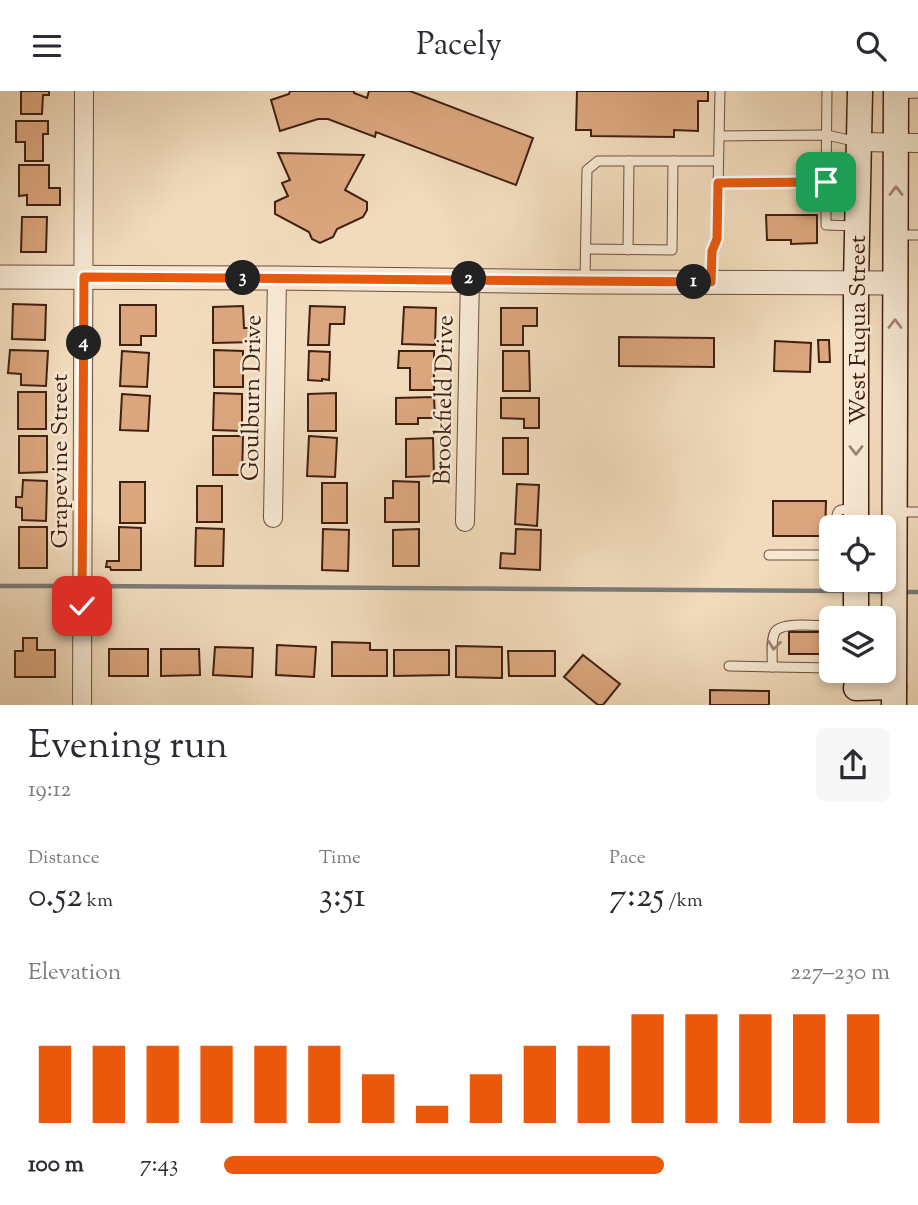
<!DOCTYPE html>
<meta charset="utf-8">
<style>
body{margin:0;font-family:"Sorts Mill Goudy",serif;background:#f7f7f7;color:#2b2b33;height:100vh;display:flex;flex-direction:column;font-size:26px;white-space:nowrap}
*{box-sizing:border-box;margin:0}
p{font-size:23px;color:#7c7c81}
.icon{flex:none;width:38px;height:38px;fill:none;stroke:currentColor;stroke-width:2;stroke-linecap:round;stroke-linejoin:round}
.map{position:relative;height:614px;overflow:hidden}
.side{display:flex;flex-direction:column;background:#fff;flex:1}
.side>*{flex:none}
.buttons{position:absolute;left:819px;top:424px;display:grid;gap:14px}
.buttons a{display:grid;place-items:center;width:77px;height:77px;border-radius:10px;background:#fff;box-shadow:0 4px 10px #0003;font-size:35px}
.pin{position:absolute;display:grid;place-items:center;width:60px;height:60px;color:#fff;margin:-30px;border-radius:14px;box-shadow:0 4px 10px #0006}
.km{position:absolute;width:35px;height:35px;margin:-18px;border-radius:50%;background:#222;color:#fff;font-size:19px;line-height:35px;text-align:center}
.round{display:grid;place-items:center;flex:none;width:74px;height:74px;border-radius:10px;background:#f7f7f7}
.headline{display:flex;align-items:center;justify-content:space-between;height:119px;padding:0 28px}
h1{font-size:38px;font-weight:600;line-height:52px}
.metrics{display:grid;grid-template-columns:repeat(3,1fr);gap:10px;height:119px;padding:7px 28px}
.metrics div{display:grid;align-content:center}
.metrics b{font-size:35px;font-weight:600}
.metrics small{font-size:19px;font-weight:400}
.metrics p{font-size:19px}
.chart{height:196px;padding:14px 28px}
.chart p{display:flex;justify-content:space-between}
.chart svg{width:100%;height:126px;margin-top:7px;stroke:#ea580c;stroke-width:6}
ul{padding:0 28px;list-style:none;font-size:23px}
li{display:grid;grid-template-columns:112px 84px 1fr;align-items:center;height:52px}
li i{height:18px;border-radius:9px;background:#ea580c}
header{display:flex;justify-content:space-between;align-items:center;height:91px;padding:0 28px;background:#fff;font-size:32px;font-weight:600}
.map>svg:first-child{display:block}
</style>
<header><svg class="icon" aria-label="menu" viewBox="0 0 24 24"><path d="M4 6h16M4 12h16M4 18h16"/></svg>Pacely<svg class="icon" aria-label="search" viewBox="0 0 24 24"><circle cx="10" cy="10" r="6"/><path d="M15 15l6 6"/></svg></header>
<div class="map">
<svg width="918" height="614" viewBox="0 0 918 614">
<rect width="100%" height="100%" fill="#f1dbbc"/>
<filter id="stains"><feTurbulence type="fractalNoise" baseFrequency=".00286" numOctaves="4"/><feColorMatrix values="0 0 0 0 .2 0 0 0 0 .09 0 0 0 0 .02 0 0 0 .5 -.17"/></filter>
<radialGradient id="worn" r=".72"><stop offset=".6" stop-color="#630" stop-opacity="0"/><stop offset="1" stop-color="#630" stop-opacity=".3"/></radialGradient>
<g fill="none" stroke-linecap="round" stroke-linejoin="round">
<g stroke="#7b7b78" stroke-width="4.5">
<polyline points="0,495 77,495"/>
<polyline points="86,495 847,500"/>
<polyline points="863,500 886,501"/>
<polyline points="901,501 918,501"/>
</g>
</g>
<g fill="#dba67e" stroke="#422011" stroke-width="2">
<polygon points="21,0 49,0 49,4 43,4 42,23 21,23"/>
<polygon points="290,0 354,0 354,2 367,7 369,0 410,0 533,47 516,94 376,41 375,46 328,28 318,28 280,40 271,9 289,3"/>
<polygon points="577,0 708,0 708,10 698,10 698,40 674,39 674,46 591,45 591,39 576,39"/>
<polygon points="16,30 48,30 48,43 43,43 43,70 25,70 25,51 16,51"/>
<polygon points="278,62 364,64 345,99 367,111 367,119 363,126 337,138 333,146 320,152 312,148 309,141 275,123 275,111 288,105 282,92 290,89"/>
<polygon points="19,74 49,74 49,97 60,97 60,114 27,114 27,104 19,105"/>
<polygon points="766,124 817,124 817,152 791,153 791,149 767,149"/>
<polygon points="22,126 47,126 46,161 21,161"/>
<polygon points="13,213 46,214 45,249 12,248"/>
<polygon points="120,214 156,214 156,245 141,245 141,254 120,254"/>
<polygon points="243,215 244,237 257,237 257,251 213,252 213,216"/>
<polygon points="310,215 345,216 344,233 330,233 329,254 308,254"/>
<polygon points="404,216 436,217 435,254 402,253"/>
<polygon points="501,217 537,217 537,235 523,235 523,254 501,254"/>
<polygon points="619,246 714,247 714,276 619,275"/>
<polygon points="818,249 829,249 830,271 819,271"/>
<polygon points="775,250 811,252 810,281 774,280"/>
<polygon points="10,259 48,260 46,295 21,294 21,283 8,282"/>
<polygon points="214,259 243,260 243,296 214,296"/>
<polygon points="122,260 149,262 147,296 120,295"/>
<polygon points="309,260 330,261 329,289 322,288 322,290 308,289"/>
<polygon points="399,260 434,260 434,299 410,299 410,277 398,277"/>
<polygon points="503,260 529,260 530,300 503,300"/>
<rect x="18" y="301" width="28" height="37"/>
<polygon points="214,302 242,303 242,340 213,339"/>
<polygon points="336,302 336,340 308,340 308,303"/>
<polygon points="122,303 150,305 148,340 120,339"/>
<polygon points="434,306 435,327 418,327 418,333 396,333 396,307"/>
<polygon points="501,307 539,307 539,337 524,337 524,328 501,327"/>
<polygon points="19,345 47,345 47,381 19,382"/>
<polygon points="213,345 243,345 242,384 213,384"/>
<polygon points="309,345 337,347 335,386 307,385"/>
<polygon points="433,347 434,385 406,386 406,348"/>
<rect x="503" y="347" width="25" height="36"/>
<polygon points="23,389 47,390 46,430 22,429 22,417 16,416 16,406 22,406"/>
<polygon points="393,390 419,391 419,431 385,431 385,407 393,407"/>
<rect x="120" y="391" width="25" height="41"/>
<rect x="322" y="392" width="25" height="40"/>
<polygon points="517,393 539,394 537,435 515,433"/>
<rect x="197" y="395" width="25" height="36"/>
<polygon points="773,410 826,410 825,445 773,445"/>
<rect x="19" y="436" width="28" height="41"/>
<polygon points="119,436 141,437 141,479 111,479 110,476 106,476 107,470 119,470"/>
<polygon points="196,437 224,438 223,475 195,475"/>
<polygon points="323,438 349,439 348,480 322,479"/>
<polygon points="419,438 419,475 393,475 393,439"/>
<polygon points="516,438 541,439 540,479 500,477 501,462 515,463"/>
<rect x="789" y="541" width="39" height="22"/>
<polygon points="23,547 37,547 37,559 55,559 55,586 15,586 15,560 23,560"/>
<polygon points="332,551 370,552 370,559 387,559 387,585 332,585"/>
<polygon points="277,554 316,556 314,586 276,584"/>
<polygon points="456,555 502,556 502,587 456,586"/>
<polygon points="215,556 253,557 252,586 213,584"/>
<rect x="109" y="558" width="39" height="27"/>
<polygon points="161,558 199,558 200,584 161,585"/>
<polygon points="394,559 449,559 449,584 394,585"/>
<polygon points="508,560 555,560 555,585 509,585"/>
<polygon points="583,564 620,593 603,614 598,614 564,586"/>
<polygon points="710,599 769,600 769,614 710,614"/>
</g>
<g fill="none" stroke-linecap="round" stroke-linejoin="round">
<defs>
<g id="service">
<polyline points="898,3 918,2"/>
<polyline points="719,45 827,44 858,51"/>
<polyline points="826,91 826,134 856,135"/>
<polyline points="718,92 826,91 827,0"/>
<polyline points="898,144 918,144"/>
<polyline points="586,158 672,159 673,70"/>
<polyline points="628,159 629,70"/>
<polyline points="585,189 587,79 598,70 718,70"/>
<polyline points="711,190 712,160 717,148 720,0"/>
<polyline points="897,421 918,421"/>
<path d="M836,436C837,419 836,417 854,419"/>
<polyline points="769,464 828,464 831,461"/>
<polyline points="729,575 831,577"/>
<path d="M772,576C773,566 770,550 775,541C782,530 819,535 831,535"/>
</g>
<g id="minor">
<polyline points="860,51 918,52"/>
<polyline points="273,427 277,187"/>
<polyline points="465,431 470,188"/>
<polyline points="82,614 84,0"/>
</g>
<polyline id="tertiary" points="0,186 277,187 585,191 895,192"/>
<g id="secondary">
<polyline points="856,436 856,193 860,0"/>
<polyline points="856,488 856,527"/>
<polyline points="856,597 894,596"/>
<polyline points="894,614 896,0"/>
</g>
</defs>
<use href="#service" stroke="#6e4f3c" stroke-width="11"/>
<use href="#minor" stroke="#6e4f3c" stroke-width="20"/>
<use href="#tertiary" stroke="#6e4f3c" stroke-width="25"/>
<use href="#secondary" stroke="#422011" stroke-width="27"/>
<use href="#service" stroke="#f6e8d3" stroke-width="9"/>
<use href="#minor" stroke="#f6e8d3" stroke-width="18"/>
<use href="#tertiary" stroke="#f6e8d3" stroke-width="23"/>
<use href="#secondary" stroke="#f6e8d3" stroke-width="24"/>
</g>
<defs><path id="oneway-chevron" d="M-2-3.5L2.5 0L-2 3.5" fill="none" stroke-width="1.6" stroke-linecap="round" stroke-linejoin="round" transform="scale(1.75)"/></defs>
<g stroke="#9c8472">
<use href="#oneway-chevron" transform="translate(896 100) rotate(-90)"/>
<use href="#oneway-chevron" transform="translate(895 233) rotate(-90)"/>
<use href="#oneway-chevron" transform="translate(856 359) rotate(90)"/>
<use href="#oneway-chevron" transform="translate(774 554) rotate(96)"/>
</g>
<g fill="none" stroke-linecap="round" stroke-linejoin="round">
<defs>
<polyline id="route" points="82,515 84,186 711,191 712,160 717,148 718,92 826,91"/>
</defs>
<use href="#route" stroke="#fff" stroke-width="14"/>
<use href="#route" stroke="#ea580c" stroke-width="9"/>
</g>
<g text-anchor="middle" stroke-width="5" stroke-linejoin="round" paint-order="stroke">
<g font-size="24" fill="#422011" stroke="#f6e8d3">
<text transform="translate(857 239) rotate(-90)" y="8">West Fuqua Street</text>
<text transform="translate(251 307) rotate(-89)" y="8">Goulburn Drive</text>
<text transform="translate(443 309) rotate(-89)" y="8">Brookfield Drive</text>
<text transform="translate(59 370) rotate(-90)" y="8">Grapevine Street</text>
</g>
</g>
<rect width="100%" height="100%" filter="url(#stains)"/>
<rect width="100%" height="100%" fill="url(#worn)"/>
</svg>
<div class="buttons">
<a><svg class="icon" aria-label="locate" viewBox="0 0 24 24"><circle cx="12" cy="12" r="6"/><path d="M12 2v4M12 18v4M2 12h4M18 12h4"/></svg></a>
<a><svg class="icon" aria-label="layers" viewBox="0 0 24 24"><path d="M12 4l9 5-9 5-9-5zM3 14l9 5 9-5"/></svg></a>
</div>
<div class="pin" style="left:826px;top:91px;background:#1e9e55"><svg class="icon" aria-label="arrive" viewBox="0 0 24 24"><path d="M6 21V4h12l-3 4 3 4H6"/></svg></div>
<div class="pin" style="left:82px;top:515px;background:#d93025"><svg class="icon" aria-label="check" viewBox="0 0 24 24"><path d="M5 12l5 5 9-10"/></svg></div>
<b class="km" style="left:694px;top:191px">1</b>
<b class="km" style="left:469px;top:188px">2</b>
<b class="km" style="left:243px;top:187px">3</b>
<b class="km" style="left:84px;top:252px">4</b>
</div>
<section class="side">
<div class="headline"><div><h1>Evening run</h1><p>19:12</p></div><a class="round"><svg class="icon" aria-label="share" viewBox="0 0 24 24"><path d="M12 15V3M7 8l5-5 5 5M5 13v7h14v-7"/></svg></a></div>
<div class="metrics">
<div><p>Distance</p><b>0.52<small> km</small></b></div>
<div><p>Time</p><b>3:51</b></div>
<div><p>Pace</p><b>7:25<small> /km</small></b></div>
</div>
<div class="chart"><p><span>Elevation</span>227–230 m</p>
<svg viewBox="0 0 160 44" preserveAspectRatio="none"><path d="M5 44V17M15 44V17M25 44V17M35 44V17M45 44V17M55 44V17M65 44V27M75 44V38M85 44V27M95 44V17M105 44V17M115 44V6M125 44V6M135 44V6M145 44V6M155 44V6"/></svg>
</div>
<ul>
<li><b>100 m</b>7:43<i style="width:66%"></i></li>
</ul>
</section>
